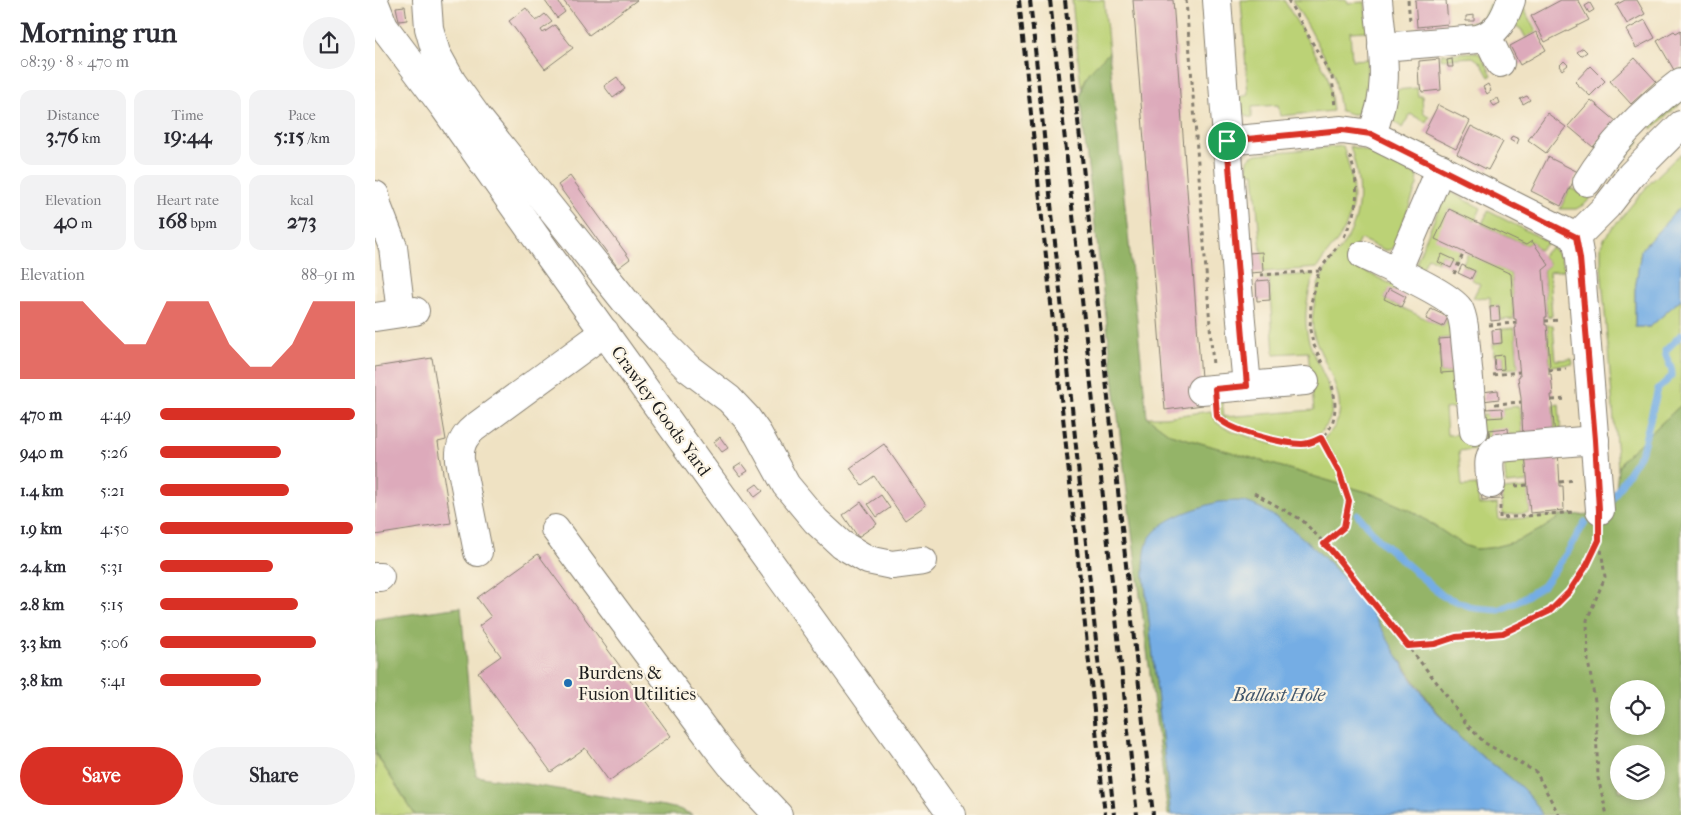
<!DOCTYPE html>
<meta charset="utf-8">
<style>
body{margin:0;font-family:"IM FELL French Canon",serif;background:#f2f2f3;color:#2b2b33;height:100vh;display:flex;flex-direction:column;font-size:19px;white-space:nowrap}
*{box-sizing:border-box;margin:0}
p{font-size:16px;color:#7c7c81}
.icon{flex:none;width:28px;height:28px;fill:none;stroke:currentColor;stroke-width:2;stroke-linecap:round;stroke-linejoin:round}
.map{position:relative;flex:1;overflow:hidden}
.sheet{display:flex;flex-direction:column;background:#fff;width:375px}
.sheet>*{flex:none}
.buttons{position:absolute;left:1235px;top:680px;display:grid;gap:10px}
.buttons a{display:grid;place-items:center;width:55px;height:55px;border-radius:50%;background:#fff;box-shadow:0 2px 8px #0003;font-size:25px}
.pin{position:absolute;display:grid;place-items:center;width:42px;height:42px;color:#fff;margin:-21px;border:2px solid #fff;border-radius:50%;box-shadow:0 1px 5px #0007}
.round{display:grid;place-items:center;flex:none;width:52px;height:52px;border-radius:26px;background:#f2f2f3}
.summary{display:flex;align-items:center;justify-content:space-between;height:85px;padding:0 20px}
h1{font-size:28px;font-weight:700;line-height:38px}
.stats{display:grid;grid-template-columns:repeat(3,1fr);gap:8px;height:85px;padding:5px 20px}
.stats div{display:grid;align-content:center;border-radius:12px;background:#f2f2f3;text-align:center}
.stats b{font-size:21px;font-weight:700}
.stats small{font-size:14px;font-weight:400}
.stats p{font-size:14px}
.chart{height:140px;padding:10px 20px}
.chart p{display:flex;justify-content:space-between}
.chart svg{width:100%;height:90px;margin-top:5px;fill:#d93025;opacity:.7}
.primary-button{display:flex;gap:10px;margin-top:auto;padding:10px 20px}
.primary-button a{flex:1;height:58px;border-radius:30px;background:#d93025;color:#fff;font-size:20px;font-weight:700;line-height:58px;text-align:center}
.primary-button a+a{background:#f2f2f3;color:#2b2b33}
ul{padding:0 20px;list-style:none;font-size:16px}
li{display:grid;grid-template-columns:80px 60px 1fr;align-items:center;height:38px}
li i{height:12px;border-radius:6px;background:#d93025}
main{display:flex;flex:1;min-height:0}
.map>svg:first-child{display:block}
</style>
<main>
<section class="sheet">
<div class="summary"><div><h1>Morning run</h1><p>08:39 · 8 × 470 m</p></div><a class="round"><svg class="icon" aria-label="share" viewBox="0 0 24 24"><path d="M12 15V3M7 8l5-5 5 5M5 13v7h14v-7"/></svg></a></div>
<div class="stats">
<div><p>Distance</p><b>3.76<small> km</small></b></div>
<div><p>Time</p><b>19:44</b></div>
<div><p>Pace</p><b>5:15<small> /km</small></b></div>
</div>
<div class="stats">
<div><p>Elevation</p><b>40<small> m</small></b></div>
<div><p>Heart rate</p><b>168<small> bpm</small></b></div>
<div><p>kcal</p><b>273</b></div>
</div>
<div class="chart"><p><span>Elevation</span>88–91 m</p>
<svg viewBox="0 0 160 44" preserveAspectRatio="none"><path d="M0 44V6L10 6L20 6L30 6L40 17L50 27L60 27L70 6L80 6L90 6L100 27L110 38L120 38L130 27L140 6L150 6L160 6V44z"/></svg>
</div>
<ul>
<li><b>470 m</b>4:49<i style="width:100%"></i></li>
<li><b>940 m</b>5:26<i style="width:62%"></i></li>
<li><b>1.4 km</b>5:21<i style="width:66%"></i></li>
<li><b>1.9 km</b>4:50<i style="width:99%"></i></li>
<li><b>2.4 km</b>5:31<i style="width:58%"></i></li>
<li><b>2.8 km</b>5:15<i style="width:71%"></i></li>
<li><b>3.3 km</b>5:06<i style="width:80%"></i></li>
<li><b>3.8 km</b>5:41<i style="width:52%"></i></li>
</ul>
<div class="primary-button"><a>Save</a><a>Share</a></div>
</section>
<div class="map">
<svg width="1306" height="815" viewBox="0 0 1306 815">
<rect width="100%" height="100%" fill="#fcf5e5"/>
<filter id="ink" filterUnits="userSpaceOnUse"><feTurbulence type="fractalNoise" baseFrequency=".02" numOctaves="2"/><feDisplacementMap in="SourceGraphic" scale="10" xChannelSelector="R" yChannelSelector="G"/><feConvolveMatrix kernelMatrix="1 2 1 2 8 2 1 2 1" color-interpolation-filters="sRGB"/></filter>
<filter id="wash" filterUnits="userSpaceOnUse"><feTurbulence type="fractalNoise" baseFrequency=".0096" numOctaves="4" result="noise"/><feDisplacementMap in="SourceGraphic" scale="20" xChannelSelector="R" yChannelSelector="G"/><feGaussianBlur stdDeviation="1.12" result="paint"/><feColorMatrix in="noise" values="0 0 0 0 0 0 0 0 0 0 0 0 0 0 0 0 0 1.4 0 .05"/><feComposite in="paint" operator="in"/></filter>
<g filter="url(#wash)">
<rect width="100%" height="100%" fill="#efe2c3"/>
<g fill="#bbd276" stroke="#6c7749">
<polygon points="697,0 729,0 734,52 710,78 706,87"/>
<path d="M866,0H909L951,72L954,82L958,111L905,116L903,105L877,107V118C865,115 867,108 865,97L873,95Z"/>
<path d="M917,0H972L973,3L990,2L992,31L975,32L977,60L994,59C995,70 997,113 980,114C975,115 970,111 965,111L959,74L932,24Z"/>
<polygon points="1146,3 1161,32 1151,38 1146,29 1139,25"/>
<path d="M1114,4L1118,5C1107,28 1103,25 1080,29V23C1099,22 1107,25 1114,4Z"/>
<polygon points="1101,52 1106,55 1117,75 1114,77 1106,63 1098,57 1066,59 1066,54"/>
<polygon points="1042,88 1043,96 1047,96 1048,112 1054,117 1051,122 1035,114 1027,128 1018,120 1023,99 1020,96 1021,90"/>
<polygon points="1306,91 1306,103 1277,129 1276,122"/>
<polygon points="1262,139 1265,141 1210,204 1201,209 1185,209 1195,188 1213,196 1219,184"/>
<path d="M968,146C979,181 985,207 963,240C956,249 948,258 942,268L888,272L879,173H873C872,163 871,157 882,154Z"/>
<path d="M975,146L1002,154L1043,176L1042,185L1019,247L1014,250H1010L985,239L973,263L1022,287L1020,291L1014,289L1009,299L1068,327L1073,318L1069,315L1071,311L1080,337L1064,339L1066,373L1082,372L1085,407L1070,409L1072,435L1087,434L1108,415L1127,416V408L1145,406L1148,437L1114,430L1115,440L1101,441V449L1084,451L1087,486L1102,485L1104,505L1122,504L1124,520L1188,515L1167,529L1139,542L1115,548L1101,549L1091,546L1076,537L1039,512L995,493L795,434L772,417H790L836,411L842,423L850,428C881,439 931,463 956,431C966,420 966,406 962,392C957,372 945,355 939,335C935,322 939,307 941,294C944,275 955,263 966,248C990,215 986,182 975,146Z"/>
<polygon points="1306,153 1306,206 1266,250 1260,290 1260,327 1275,327 1306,299 1306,405 1248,459 1243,468 1226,266 1226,246 1230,237 1275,183"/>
<polygon points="1072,192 1077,193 1106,208 1100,221 1074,209 1085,250 1080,260 1067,254 1063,262 1053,257 1046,271 1042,267 1042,260 1070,194"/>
<polygon points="1113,211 1168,239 1173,243 1164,250 1157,241 1151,245 1107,224"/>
<polygon points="1177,247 1185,257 1190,270 1174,272 1177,316 1172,317 1168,270 1174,265 1167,255"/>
<polygon points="1093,253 1136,274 1139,319 1125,320 1124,306 1115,307 1115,297 1098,298 1105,284 1096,279 1100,271 1087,265"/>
<path d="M940,274C932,294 928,317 933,338C940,367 973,401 948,430C940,439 928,441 917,440C893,437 865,430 845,416L843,401L847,400L849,417L939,410L933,352L899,354L894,280H889V277Z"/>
<polygon points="1172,325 1178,325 1181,360 1197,359 1198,364 1175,366"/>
<polygon points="1140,328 1143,368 1129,369 1128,356 1119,356 1118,344 1127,343 1126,329"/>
<polygon points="1184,404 1186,431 1180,435 1178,405"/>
<polygon points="1150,453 1153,482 1131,484 1129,461"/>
<polygon points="1153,488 1155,513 1128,515 1126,490"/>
<polygon points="0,753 40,815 0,815"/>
</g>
<g fill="#94b467" stroke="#586842" fill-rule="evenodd">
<path d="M734,52L772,417L795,434L995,493L1039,512L1076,537L1091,546L1101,549L1115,548L1139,542L1167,529L1188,515L1226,514L1240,501L1243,468L1248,459L1306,405V815H1167C1152,782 1109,762 1084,737C1062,714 1044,687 1026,661L769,576L796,815H793L755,517L705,100C706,76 718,68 734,52ZM1244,689H1281V726H1244ZM1244,754H1281V791H1244Z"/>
<polygon points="86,607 101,776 289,806 304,809 318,815 40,815 0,752 0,619"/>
</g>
<g fill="#75ade4" stroke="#486480">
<polygon points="1306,206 1306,299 1275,327 1260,327 1260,290 1266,250"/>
<path d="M843,502C851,502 862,500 870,502C910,513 974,579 997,613C1007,628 1015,644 1024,659C1039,684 1064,717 1084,737C1109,762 1152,782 1167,815H796L769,576C769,565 769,550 773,541C785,518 820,509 843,502Z"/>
</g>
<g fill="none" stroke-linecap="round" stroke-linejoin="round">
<g stroke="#75ade4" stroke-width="7">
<path d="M1232,504L1237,499L1267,451L1283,389L1297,376C1298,366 1291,361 1290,351L1306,335"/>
<polyline points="983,515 1004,540 1068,596 1099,608 1124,610 1142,602 1168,586 1192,553 1210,522"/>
</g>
</g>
<g id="blocks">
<g fill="#dab">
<polygon points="172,0 182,0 190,12 182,18 170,1"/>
<polygon points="188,0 262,0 214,35"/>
<polygon points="758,0 798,0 828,405 790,410"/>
<polygon points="1040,0 1071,0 1073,24 1042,27"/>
<polygon points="1186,0 1203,0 1214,20 1170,42 1156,16"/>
<polygon points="1250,0 1262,0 1270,14 1252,24 1241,5"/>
<polygon points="1215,3 1219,10 1214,13 1210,6"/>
<polygon points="30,6 32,20 24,21 21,7"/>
<polygon points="151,8 161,21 170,14 177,22 166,30 168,33 180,25 198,48 170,69 134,21"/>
<polygon points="1099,15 1099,21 1091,21 1091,16"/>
<polygon points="1270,20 1280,38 1261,48 1251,30"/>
<polygon points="1306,30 1306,67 1299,70 1282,41 1299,31 1301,33"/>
<polygon points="1161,32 1171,50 1145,65 1135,46"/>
<polygon points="1208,48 1212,52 1206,56 1202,52"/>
<polygon points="1260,58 1281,81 1256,104 1235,81"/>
<polygon points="1064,59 1066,90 1047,92 1046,85 1044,85 1043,67 1044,67 1044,61"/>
<polygon points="1077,59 1078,67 1073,67 1072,60"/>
<polygon points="1189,61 1193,65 1187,70 1184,66"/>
<polygon points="1215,66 1230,81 1215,96 1200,82"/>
<polygon points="242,77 250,89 238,98 229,86"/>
<polygon points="1113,84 1116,91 1112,94 1108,87"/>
<polygon points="1152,96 1155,100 1148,104 1145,99"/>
<polygon points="1123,98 1125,103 1119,106 1116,102"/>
<polygon points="1216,100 1241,121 1218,147 1193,126"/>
<polygon points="1063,105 1095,121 1081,149 1049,133"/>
<polygon points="1172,113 1191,127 1171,153 1153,140"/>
<polygon points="1096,126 1128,142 1113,170 1082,154"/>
<polygon points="1137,136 1144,139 1142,144 1135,140"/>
<polygon points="1173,157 1203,172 1186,206 1156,191"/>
<polygon points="195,176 255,259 243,268 183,185"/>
<polygon points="1074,209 1151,245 1157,241 1174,265 1168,270 1172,317 1170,317 1170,325 1172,325 1175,366 1174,366 1174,374 1176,374 1178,395 1176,395 1180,435 1148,437 1146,398 1143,377 1145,376 1140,328 1141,328 1141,319 1139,319 1136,274 1060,239"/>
<polygon points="887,252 888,272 875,273 874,253"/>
<polygon points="1067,254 1080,260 1076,268 1063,262"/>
<polygon points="1087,265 1100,271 1096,279 1083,273"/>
<polygon points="894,280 895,300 882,301 881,281"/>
<polygon points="1014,288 1031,297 1026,307 1009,299"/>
<polygon points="1124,306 1125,320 1116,321 1115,307"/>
<polygon points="1056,309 1073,317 1068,327 1051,319"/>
<polygon points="1126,329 1127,343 1118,344 1117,330"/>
<polygon points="1078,338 1080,372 1066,373 1064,339"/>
<polygon points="1128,355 1129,369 1120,370 1119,356"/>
<polygon points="57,358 71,440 63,442 76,523 0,535 0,367"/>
<polygon points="1123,390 1124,399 1108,401 1108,392"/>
<polygon points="1127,408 1128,417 1112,418 1111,409"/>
<polygon points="1133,428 1134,439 1115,440 1114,430"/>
<polygon points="345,437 353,448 347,452 339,442"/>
<polygon points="509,444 551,505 530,520 499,476 487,485 475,468"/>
<polygon points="1183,450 1185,486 1188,486 1189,510 1155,513 1150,453"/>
<polygon points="367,463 373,471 365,476 359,468"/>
<polygon points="382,484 388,491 380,497 375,489"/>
<polygon points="1126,486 1127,499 1107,500 1106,488"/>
<polygon points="506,495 515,508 502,517 493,504"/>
<polygon points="486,502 502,524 483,537 468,515"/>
<polygon points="163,554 296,736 234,781 210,748 176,772 103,672 126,656 104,626 116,617 102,598"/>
</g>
</g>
</g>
<g filter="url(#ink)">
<use href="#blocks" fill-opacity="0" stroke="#867f70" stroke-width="1"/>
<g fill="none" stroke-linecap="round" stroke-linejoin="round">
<defs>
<g id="minor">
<polyline points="52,0 54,28 61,53 77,82 103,118 250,301 283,338 313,368 354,399 371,417 383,434 411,485 441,521 466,544 493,560 517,565 548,561"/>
<polyline points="842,0 862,277 872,386"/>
<polyline points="0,4 9,27 69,107 175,257 577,815"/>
<polyline points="1112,36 1125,63"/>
<path d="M1007,47L1103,39C1123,33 1130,18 1136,0"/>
<path d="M996,134C1017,90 1007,46 1003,0"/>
<polyline points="851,141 967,130 996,134 1201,237"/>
<path d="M1212,182C1236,143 1269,110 1306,82"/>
<polyline points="0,195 3,208 18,247 26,313"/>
<polyline points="1201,237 1205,258 1225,510"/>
<polyline points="1201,237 1232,206 1256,175 1306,125"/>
<path d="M988,255C1008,265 1073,293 1084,309C1087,314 1088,321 1089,327L1099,431"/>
<polyline points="1022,271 1066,168"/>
<polyline points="0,317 40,311"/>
<polyline points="826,390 930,381"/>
<path d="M1116,484C1115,472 1110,455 1123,448L1220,440"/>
<polyline points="180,529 341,746 356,765 403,815"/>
<path d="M103,552L85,460C84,446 88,437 99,428L230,332"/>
<polyline points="0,577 5,577"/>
</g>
</defs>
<use href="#minor" stroke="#867f70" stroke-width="30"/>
<g stroke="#867f70" stroke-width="3" stroke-dasharray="4 4" stroke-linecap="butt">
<polyline points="811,0 838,366"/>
<polyline points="913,0 957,77 960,107"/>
<polyline points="1033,0 1035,21"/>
<path d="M969,237C984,205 985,190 975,156"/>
<polyline points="1079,274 1089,252"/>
<polyline points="885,275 944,271"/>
<polyline points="1170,321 1185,320"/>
<polyline points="1114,325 1141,323"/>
<polyline points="947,363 938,343 935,330 936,303 944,271 964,244"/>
<polyline points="1174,370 1191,369"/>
<polyline points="1118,375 1144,372"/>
<polyline points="1177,400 1191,399"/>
<polyline points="1120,404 1146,402"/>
<path d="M842,412C842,417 843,419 847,422C857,429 872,432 883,436C898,440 914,446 929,444C962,440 964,407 956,382"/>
<polyline points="946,438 963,471 974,501 969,527 949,544"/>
<polyline points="1185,482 1199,480"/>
<polyline points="1140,486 1153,485"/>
<polyline points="879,493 927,520 956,550 1067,689 1092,725 1110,743 1161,772 1184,815"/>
<polyline points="1125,506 1125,518 1200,512"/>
<polyline points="1224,534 1230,577 1212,620 1213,661 1220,701 1223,778 1232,815"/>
<polyline points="1034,646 1060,644 1081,637 1129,633 1175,611 1194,592 1212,565 1224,541"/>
</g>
<use href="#minor" stroke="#fff" stroke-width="28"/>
<g stroke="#1c1c1c" stroke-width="4" stroke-dasharray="8 4" stroke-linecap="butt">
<polyline points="644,0 730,815"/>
<polyline points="655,0 739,815"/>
<polyline points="675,0 762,815"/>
<polyline points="690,0 778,815"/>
</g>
</g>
</g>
<g fill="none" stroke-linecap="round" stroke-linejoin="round" filter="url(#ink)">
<defs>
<path id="route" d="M967,130L996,134L1201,237L1205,258L1220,440L1224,510V540L1212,565L1194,592L1175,611L1128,633L1081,637L1060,644L1033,646L956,550L949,544L969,527L974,501L964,471L946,438C940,441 934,444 927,444C909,444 852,431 842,416L840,389L872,386L852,141Z"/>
</defs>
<use href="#route" stroke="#fff" stroke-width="10"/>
<use href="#route" stroke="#d93025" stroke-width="6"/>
</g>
<circle fill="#1f6fb2" stroke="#fcf5e5" stroke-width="2" cx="193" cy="683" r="5"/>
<g text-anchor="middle" stroke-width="4.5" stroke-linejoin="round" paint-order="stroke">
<g font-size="18" fill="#1c1c1c" stroke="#fcf5e5">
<text transform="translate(286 411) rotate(54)" y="6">Crawley Goods Yard</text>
</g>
<g font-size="18" fill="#1c1c1c" stroke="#fcf5e5" text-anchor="start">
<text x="203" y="679">Burdens &amp;<tspan x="203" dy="21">Fusion Utilities</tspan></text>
</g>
<g font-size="19" font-style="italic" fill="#40566c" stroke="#fcf5e5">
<text x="904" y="701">Ballast Hole</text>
</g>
</g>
</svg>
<div class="buttons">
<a><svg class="icon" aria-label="locate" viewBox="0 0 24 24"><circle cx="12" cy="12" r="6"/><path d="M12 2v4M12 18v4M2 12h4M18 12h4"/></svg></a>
<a><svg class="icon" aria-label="layers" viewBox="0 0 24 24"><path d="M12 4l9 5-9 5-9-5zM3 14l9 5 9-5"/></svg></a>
</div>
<div class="pin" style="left:852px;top:141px;background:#1e9e55"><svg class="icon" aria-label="arrive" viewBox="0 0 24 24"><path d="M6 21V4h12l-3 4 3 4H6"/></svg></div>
</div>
</main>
